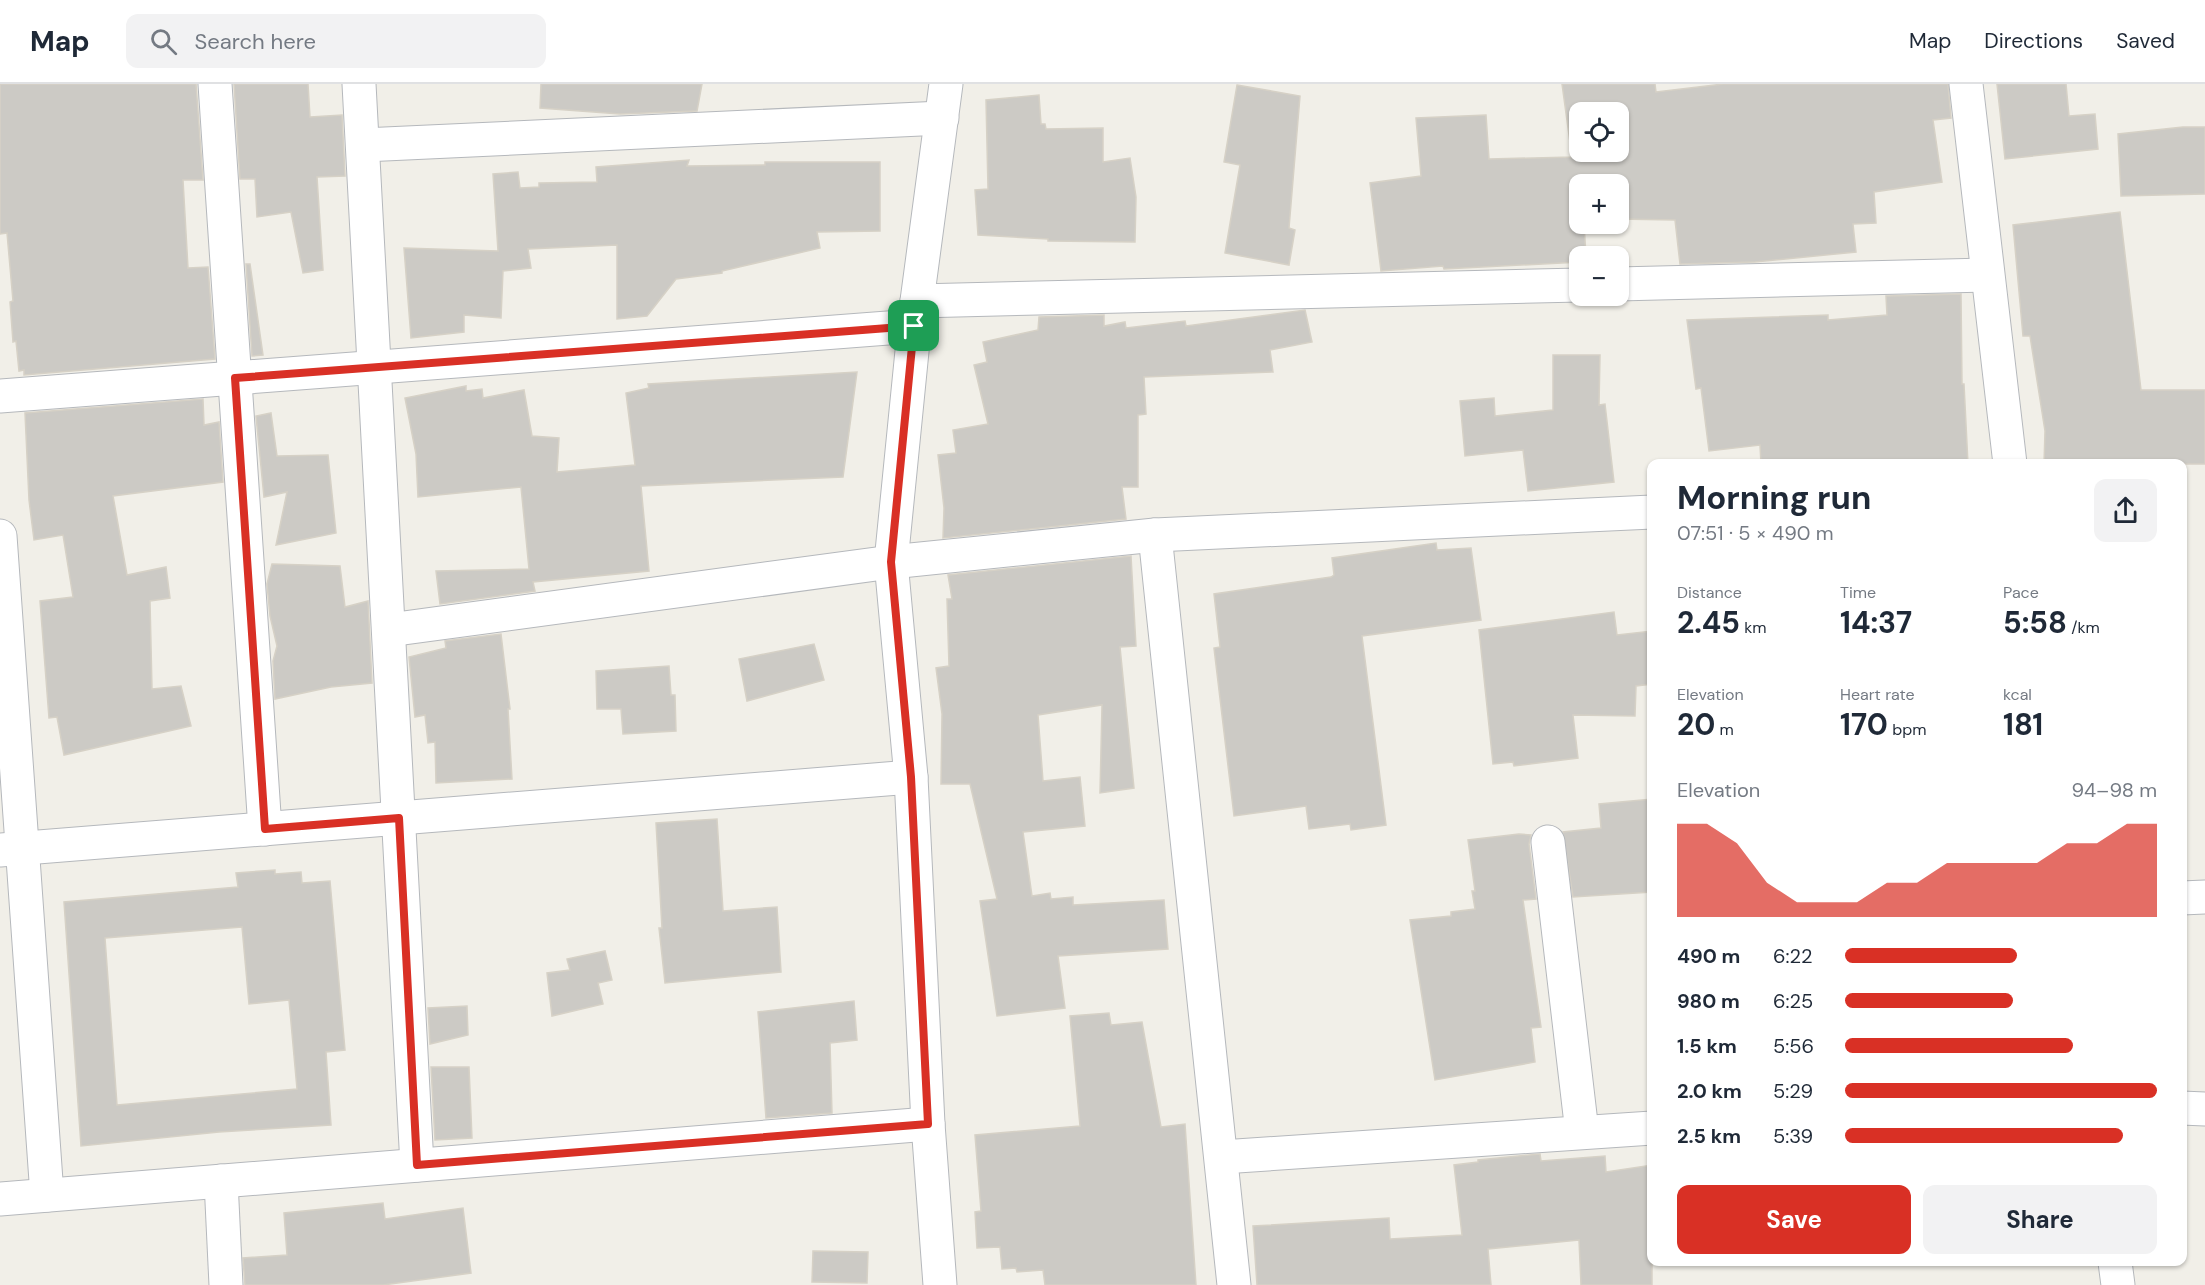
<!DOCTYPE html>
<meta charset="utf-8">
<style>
body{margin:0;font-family:"DM Sans",sans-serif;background:#f2f2f3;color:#1f2937;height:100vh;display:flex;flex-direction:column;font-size:22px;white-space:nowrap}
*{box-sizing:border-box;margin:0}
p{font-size:20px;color:#747a83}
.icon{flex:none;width:33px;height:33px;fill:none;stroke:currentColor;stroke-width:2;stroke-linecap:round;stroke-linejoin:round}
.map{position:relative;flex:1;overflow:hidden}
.side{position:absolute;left:1647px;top:375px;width:540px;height:807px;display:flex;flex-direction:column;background:#fff;border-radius:12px;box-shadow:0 2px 4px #0004}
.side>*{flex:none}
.fabs{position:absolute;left:1569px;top:18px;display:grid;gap:12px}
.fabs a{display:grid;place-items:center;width:60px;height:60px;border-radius:12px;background:#fff;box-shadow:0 2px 4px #0004;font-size:30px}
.pin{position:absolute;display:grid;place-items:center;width:51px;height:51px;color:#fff;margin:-26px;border-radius:12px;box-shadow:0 3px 9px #0006}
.round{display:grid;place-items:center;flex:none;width:63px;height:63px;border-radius:12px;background:#f2f2f3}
.head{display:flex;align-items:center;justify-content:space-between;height:102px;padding:0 30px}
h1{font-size:33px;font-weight:700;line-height:45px}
.metrics{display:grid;grid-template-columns:repeat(3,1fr);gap:9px;height:102px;padding:6px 30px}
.metrics div{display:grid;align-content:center}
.metrics b{font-size:30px;font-weight:700}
.metrics small{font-size:16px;font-weight:400}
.metrics p{font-size:16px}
.chart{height:168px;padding:12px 30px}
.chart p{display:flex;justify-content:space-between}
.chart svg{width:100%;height:108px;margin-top:6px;fill:#d93025;opacity:.7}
.action{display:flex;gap:12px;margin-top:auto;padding:12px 30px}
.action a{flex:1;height:69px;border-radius:12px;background:#d93025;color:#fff;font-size:24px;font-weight:700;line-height:69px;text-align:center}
.action a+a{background:#f2f2f3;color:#1f2937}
ul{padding:0 30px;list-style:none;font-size:20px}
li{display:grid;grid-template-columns:96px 72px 1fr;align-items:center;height:45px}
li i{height:15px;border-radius:8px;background:#d93025}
header{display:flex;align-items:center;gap:36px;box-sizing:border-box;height:84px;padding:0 30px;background:#fff;border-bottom:2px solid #e0e1e3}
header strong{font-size:28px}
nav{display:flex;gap:33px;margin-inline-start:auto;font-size:21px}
.search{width:420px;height:54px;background:#f2f2f3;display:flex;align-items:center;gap:15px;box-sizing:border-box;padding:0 21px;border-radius:12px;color:#747a83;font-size:22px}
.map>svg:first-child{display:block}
</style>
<header>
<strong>Map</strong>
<div class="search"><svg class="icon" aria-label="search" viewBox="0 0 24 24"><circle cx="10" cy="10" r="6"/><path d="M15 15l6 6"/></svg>Search here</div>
<nav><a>Map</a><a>Directions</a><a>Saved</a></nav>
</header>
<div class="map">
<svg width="2205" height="1201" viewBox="0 0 2205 1201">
<rect width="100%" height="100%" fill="#f1efe8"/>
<g fill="#cccac5" stroke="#d6d1c6" stroke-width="1.5" fill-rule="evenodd">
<polygon points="0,0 196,0 203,96 183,96 188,184 208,183 215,275 24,291 24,286 19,287 16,257 13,258 10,218 13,217 7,149 0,150"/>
<polygon points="234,0 308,0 310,33 342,31 345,92 317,93 323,186 303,189 291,128 257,133 255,95 240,95"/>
<polygon points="541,0 702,0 697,27 620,30 540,24"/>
<path d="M1562,0H1655L1656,8L1723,0H1948L1951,34L1933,36L1942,98L1874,108L1876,139L1853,140L1856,168L1755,178L1680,180L1675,136L1618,135V100H1580V140H1584L1586,172H1580V178L1444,185L1443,182L1381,187L1370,99L1421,92L1416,34L1486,31L1489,75L1572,73ZM1580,28H1618V68H1580Z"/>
<polygon points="1997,0 2066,0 2069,32 2095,30 2098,65 2005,75"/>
<polygon points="1237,1 1300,12 1289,144 1295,146 1289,181 1225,169 1240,81 1224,78"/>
<polygon points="1039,11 1041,40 1045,40 1046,45 1103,44 1103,78 1130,74 1136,113 1135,158 1048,157 1048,155 978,151 975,106 988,105 986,16"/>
<polygon points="2183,43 2205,43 2205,110 2121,112 2118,50"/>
<polygon points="689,76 687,82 765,81 765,78 880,78 880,147 817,148 820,164 722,187 722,189 676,195 647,232 617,235 617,161 528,165 531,184 503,187 501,234 464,231 464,248 411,254 404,164 498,167 493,90 518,88 520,104 539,103 539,99 597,98 596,83"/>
<polygon points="2120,128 2141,306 2205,306 2205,380 2044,380 2045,347 2030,252 2023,252 2013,141"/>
<polygon points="246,180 250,180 263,271 252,272"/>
<polygon points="1961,210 1962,300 1964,300 1968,380 1761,380 1760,361 1709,367 1701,304 1696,305 1687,236 1828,231 1828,236 1887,231 1886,212"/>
<polygon points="1305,226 1312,258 1270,266 1273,288 1144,293 1146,330 1138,331 1138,403 1122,403 1126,435 943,454 944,424 938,371 956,369 953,346 988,340 974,281 987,278 983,258 1038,246 1039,233 1104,231 1104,242 1125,238 1126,244 1185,237 1186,242"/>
<polygon points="1553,271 1600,271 1599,321 1605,320 1614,398 1528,407 1523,366 1465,372 1460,317 1494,314 1495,332 1553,326"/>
<polygon points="857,288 843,393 641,402 649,487 533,498 535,507 440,520 436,487 529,485 521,403 418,413 416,370 405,314 466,302 466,307 482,305 483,314 524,306 532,352 559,354 557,388 635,381 626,309 649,304 648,300"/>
<polygon points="203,315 204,341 219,338 223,398 113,412 127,491 166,483 170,514 150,517 152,605 181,602 191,642 64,671 57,633 49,634 40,517 73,513 63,451 34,456 29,416 25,329"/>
<polygon points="271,329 277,372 328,371 336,449 276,461 287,408 264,413 256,332"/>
<polygon points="1436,459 1437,466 1471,464 1481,536 1362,552 1386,741 1351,746 1350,740 1309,745 1306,722 1234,732 1214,564 1220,563 1214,510 1331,493 1334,491 1332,474"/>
<polygon points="1131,472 1136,562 1120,563 1134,704 1100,709 1102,621 1038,631 1043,697 1080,693 1085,742 1023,748 1032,812 1050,809 1051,815 1073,813 1073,821 1164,816 1168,865 1058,872 1065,924 997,932 980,817 997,815 970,700 941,700 942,630 936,584 949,582 947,515 952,515 948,491"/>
<polygon points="272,480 340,482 345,523 368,517 372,599 331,603 275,615 273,577 277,562 270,532 267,500"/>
<polygon points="1614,528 1617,551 1652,547 1652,600 1636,602 1635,632 1573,631 1578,674 1514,682 1513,678 1493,680 1479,546"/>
<polygon points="501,550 510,625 508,625 512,695 436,699 435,658 428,659 425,631 415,633 409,573 446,564 445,557"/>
<polygon points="814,560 824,596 747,617 739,575"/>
<polygon points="669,582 671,611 675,611 676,647 623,650 621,625 597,625 596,587"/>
<polygon points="1652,715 1652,808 1573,813 1563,748 1601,744 1599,720"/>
<polygon points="717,735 723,827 777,823 781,888 665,899 659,844 662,844 656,739"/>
<polygon points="1519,750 1531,751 1529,760 1536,815 1523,816 1541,943 1531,944 1535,978 1435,996 1410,836 1451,832 1451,828 1475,825 1472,807 1475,807 1468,756"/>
<path d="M275,786V790L301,788L302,799L330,797L345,966L326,968L331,1041L219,1048L81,1062L64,818L238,803L236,789ZM242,843L249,920L289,916L297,1005L117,1021L105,854Z"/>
<polygon points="605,867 612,896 598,899 603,920 552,932 547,889 570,886 567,875"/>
<polygon points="854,917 857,956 830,959 832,1029 766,1034 758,928"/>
<polygon points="467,922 468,951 430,960 428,924"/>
<polygon points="1109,929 1111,941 1142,938 1161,1043 1185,1040 1196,1201 1045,1201 1043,1186 1017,1188 1016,1184 1002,1185 1000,1163 977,1164 975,1128 981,1127 975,1051 1080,1042 1070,932"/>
<polygon points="431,983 469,983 472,1054 435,1056"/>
<polygon points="1540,1070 1541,1077 1605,1072 1606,1088 1652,1081 1652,1201 1581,1201 1579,1156 1488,1165 1491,1201 1257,1201 1253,1142 1389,1134 1390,1155 1462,1151 1454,1081 1478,1078 1478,1076"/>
<polygon points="383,1119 385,1135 463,1124 471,1189 383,1201 245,1201 243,1174 287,1171 284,1129"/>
<polygon points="813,1167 868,1168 867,1199 812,1198"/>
</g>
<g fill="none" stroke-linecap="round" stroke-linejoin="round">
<defs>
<g id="minor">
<polyline points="215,0 265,745"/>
<polyline points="359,0 417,1081"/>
<polyline points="1966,0 2010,380"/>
<polyline points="363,61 942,34"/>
<polyline points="1618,200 1987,191"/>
<polyline points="917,217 1580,201"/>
<polyline points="0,312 914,242"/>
<polyline points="1155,451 1234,1201"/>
<polyline points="0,452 47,1111"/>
<polyline points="389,546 891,478 1155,451 1652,428"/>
<polyline points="1548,758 1582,1048"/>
<polyline points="0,766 911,693"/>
<polyline points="2182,814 2205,813"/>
<polyline points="2182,1024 2205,1025"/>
<polyline points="1222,1073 1652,1044"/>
<polyline points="221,1097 226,1201"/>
<polyline points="0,1115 928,1040"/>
<polyline points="2115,1178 2118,1201"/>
<polyline points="940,1201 928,1040 911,693 891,478 917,217 946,0"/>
</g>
</defs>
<use href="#minor" stroke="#b5b8bc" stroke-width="35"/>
<use href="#minor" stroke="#fff" stroke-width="33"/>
</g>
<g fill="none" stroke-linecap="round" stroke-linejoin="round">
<defs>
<polygon id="route" points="914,242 891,478 911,693 928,1040 417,1081 399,734 265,745 235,294"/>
</defs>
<use href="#route" stroke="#fff" stroke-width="12"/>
<use href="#route" stroke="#d93025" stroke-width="8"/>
</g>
</svg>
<div class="fabs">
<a><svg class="icon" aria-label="locate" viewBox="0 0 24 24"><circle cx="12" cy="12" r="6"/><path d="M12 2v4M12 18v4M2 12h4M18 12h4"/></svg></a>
<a>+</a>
<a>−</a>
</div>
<div class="pin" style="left:914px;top:242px;background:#1e9e55"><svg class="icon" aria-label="arrive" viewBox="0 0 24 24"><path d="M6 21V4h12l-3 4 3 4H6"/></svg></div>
<section class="side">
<div class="head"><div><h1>Morning run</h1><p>07:51 · 5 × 490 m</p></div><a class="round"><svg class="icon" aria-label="share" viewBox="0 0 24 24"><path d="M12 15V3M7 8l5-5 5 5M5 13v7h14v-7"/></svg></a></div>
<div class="metrics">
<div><p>Distance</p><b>2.45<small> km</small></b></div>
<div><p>Time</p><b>14:37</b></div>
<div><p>Pace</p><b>5:58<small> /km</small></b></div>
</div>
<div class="metrics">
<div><p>Elevation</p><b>20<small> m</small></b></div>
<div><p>Heart rate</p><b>170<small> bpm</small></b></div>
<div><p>kcal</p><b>181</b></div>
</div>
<div class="chart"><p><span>Elevation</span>94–98 m</p>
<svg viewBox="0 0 160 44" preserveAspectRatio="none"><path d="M0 44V6L10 6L20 14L30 30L40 38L50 38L60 38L70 30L80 30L90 22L100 22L110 22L120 22L130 14L140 14L150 6L160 6V44z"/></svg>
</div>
<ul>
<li><b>490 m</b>6:22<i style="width:55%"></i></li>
<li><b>980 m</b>6:25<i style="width:54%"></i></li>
<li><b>1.5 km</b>5:56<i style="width:73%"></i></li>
<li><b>2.0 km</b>5:29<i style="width:100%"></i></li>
<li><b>2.5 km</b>5:39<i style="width:89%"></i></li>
</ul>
<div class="action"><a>Save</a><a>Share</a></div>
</section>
</div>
